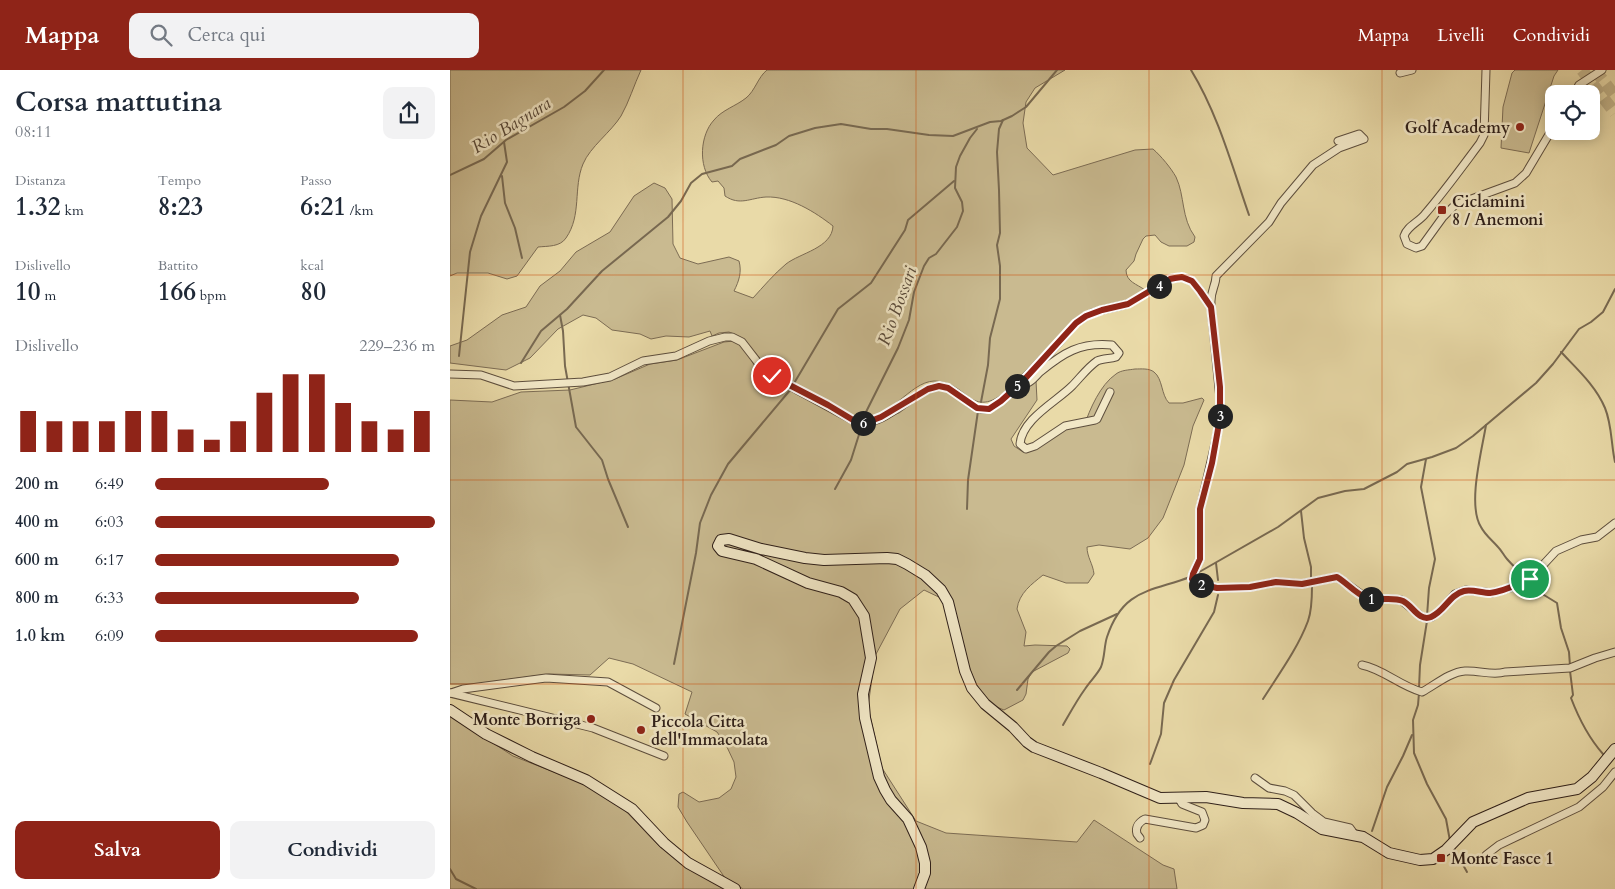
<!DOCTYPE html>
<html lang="it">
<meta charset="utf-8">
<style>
body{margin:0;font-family:Cardo,serif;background:#f2f2f3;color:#1f2937;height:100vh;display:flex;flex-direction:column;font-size:19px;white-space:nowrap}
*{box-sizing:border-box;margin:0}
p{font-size:16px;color:#747a83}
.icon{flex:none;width:28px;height:28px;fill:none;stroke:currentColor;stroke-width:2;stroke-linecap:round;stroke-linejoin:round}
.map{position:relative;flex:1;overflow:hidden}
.details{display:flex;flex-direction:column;background:#fff;width:450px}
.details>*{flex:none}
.buttons{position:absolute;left:1095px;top:15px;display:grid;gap:10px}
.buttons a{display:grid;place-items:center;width:55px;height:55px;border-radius:10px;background:#fff;box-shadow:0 2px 12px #0003;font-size:25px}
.pin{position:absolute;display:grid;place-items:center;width:42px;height:42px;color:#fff;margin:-21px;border:2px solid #fff;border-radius:50%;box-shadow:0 1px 5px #0007}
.km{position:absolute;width:25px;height:25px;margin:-12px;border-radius:50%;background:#222;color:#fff;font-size:14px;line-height:25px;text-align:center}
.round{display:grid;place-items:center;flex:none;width:52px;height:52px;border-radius:10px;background:#f2f2f3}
.head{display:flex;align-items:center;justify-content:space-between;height:85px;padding:0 15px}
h1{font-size:28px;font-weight:600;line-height:38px}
.figures{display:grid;grid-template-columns:repeat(3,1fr);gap:8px;height:85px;padding:5px 15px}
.figures div{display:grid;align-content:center}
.figures b{font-size:25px;font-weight:600}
.figures small{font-size:14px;font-weight:400}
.figures p{font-size:14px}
.chart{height:140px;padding:10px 15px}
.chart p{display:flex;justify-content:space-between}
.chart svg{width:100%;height:90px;margin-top:5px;stroke:#8f2418;stroke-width:6}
.cta{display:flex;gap:10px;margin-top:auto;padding:10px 15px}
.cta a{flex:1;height:58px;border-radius:10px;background:#8f2418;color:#fff;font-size:20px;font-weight:600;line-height:58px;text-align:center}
.cta a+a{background:#f2f2f3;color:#1f2937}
ul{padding:0 15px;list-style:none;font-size:16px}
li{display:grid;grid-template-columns:80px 60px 1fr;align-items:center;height:38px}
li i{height:12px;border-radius:6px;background:#8f2418}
header{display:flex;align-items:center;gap:30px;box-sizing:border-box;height:70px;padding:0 25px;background:#8f2418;color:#fff}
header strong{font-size:24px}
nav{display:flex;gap:28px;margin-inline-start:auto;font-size:18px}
.search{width:350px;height:45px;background:#f2f2f3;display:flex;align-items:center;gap:12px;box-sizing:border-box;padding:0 18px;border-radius:10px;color:#747a83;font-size:19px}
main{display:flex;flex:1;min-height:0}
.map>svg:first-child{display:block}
</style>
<header>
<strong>Mappa</strong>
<div class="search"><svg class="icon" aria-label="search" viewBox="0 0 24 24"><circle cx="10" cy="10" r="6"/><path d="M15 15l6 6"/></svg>Cerca qui</div>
<nav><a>Mappa</a><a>Livelli</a><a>Condividi</a></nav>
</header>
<main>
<section class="details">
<div class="head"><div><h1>Corsa mattutina</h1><p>08:11</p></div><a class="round"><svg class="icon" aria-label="share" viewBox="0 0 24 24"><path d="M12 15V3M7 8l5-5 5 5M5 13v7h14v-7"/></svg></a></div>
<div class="figures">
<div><p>Distanza</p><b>1.32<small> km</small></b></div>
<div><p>Tempo</p><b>8:23</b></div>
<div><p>Passo</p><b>6:21<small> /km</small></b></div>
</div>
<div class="figures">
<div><p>Dislivello</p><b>10<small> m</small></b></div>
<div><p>Battito</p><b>166<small> bpm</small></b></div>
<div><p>kcal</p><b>80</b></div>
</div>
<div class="chart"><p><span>Dislivello</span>229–236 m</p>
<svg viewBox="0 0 160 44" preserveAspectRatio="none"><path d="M5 44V24M15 44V29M25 44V29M35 44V29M45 44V24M55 44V24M65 44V33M75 44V38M85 44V29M95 44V15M105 44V6M115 44V6M125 44V20M135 44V29M145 44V33M155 44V24"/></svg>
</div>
<ul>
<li><b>200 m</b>6:49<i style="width:62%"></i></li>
<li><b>400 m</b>6:03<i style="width:100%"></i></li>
<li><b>600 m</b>6:17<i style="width:87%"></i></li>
<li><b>800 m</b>6:33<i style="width:73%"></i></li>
<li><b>1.0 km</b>6:09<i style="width:94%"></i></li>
</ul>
<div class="cta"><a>Salva</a><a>Condividi</a></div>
</section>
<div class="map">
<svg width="1165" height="819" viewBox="0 0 1165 819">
<rect width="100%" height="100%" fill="#e9daa8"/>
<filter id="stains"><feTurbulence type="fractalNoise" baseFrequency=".004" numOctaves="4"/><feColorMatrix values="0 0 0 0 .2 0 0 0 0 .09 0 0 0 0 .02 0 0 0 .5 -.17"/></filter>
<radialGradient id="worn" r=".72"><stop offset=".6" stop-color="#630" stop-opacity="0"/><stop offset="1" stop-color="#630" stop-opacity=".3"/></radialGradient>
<g fill="#c9ba90" stroke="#7c6c54">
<path d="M0,0H191C184,15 179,32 171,46C161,62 140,77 133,94C123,118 132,145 116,168C110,177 98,176 88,177L67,206L57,209L38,203H7L0,206Z"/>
<path d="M317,0H615L585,18L576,32L573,53L577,78L603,105L685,80L703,79C711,86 721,98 726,107C735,126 731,148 745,167L744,172L737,176H719L711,172L705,165L696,166L693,169L686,184L684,191L676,200C676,212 687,214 695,220L677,231L641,239L624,250L557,320C522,352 515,311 484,311C459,312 439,352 408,348L320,301L298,274L290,267L279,262L269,263L262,266L260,261L239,267L216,266L201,269L190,264L162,260L146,248L133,245L108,259L80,288L56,300L0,293V276L17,270L52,245L76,237L90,216L110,201L126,182L160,162L184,126L204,113L215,118L222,129L223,174L230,188L248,194L279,187L289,191C292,202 289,211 284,221L303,228C313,217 324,204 336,194C350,183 382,178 383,156C365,142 340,126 316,127C300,128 290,136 275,126L274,118L268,111L262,112C248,96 250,65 264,50C272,40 286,36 296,28C305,21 308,7 317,0Z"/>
<polygon points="1065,0 1108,0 1104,6 1079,83 1051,78 1053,37 1062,3"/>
<path d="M284,271L293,277L308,301L346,324L389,345L408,357L449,343L475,324L486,319L497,320L530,343C547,341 556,331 567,319H573L586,311L587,330L561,369L564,376L573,382C592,378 592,370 607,361C614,357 626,356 634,356C640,339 650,315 666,304C671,300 679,300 685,299C691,299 699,298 704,302C713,309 711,325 719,333H733L752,328L754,330L743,356L734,395L717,438L713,448L698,468L680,479L649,475L637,477C637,487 643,494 644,504L638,513H616L593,505C582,514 569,523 567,539L576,562L574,576L585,575L617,576L620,579L618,583L582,602L578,609L576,624L573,630L554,640C516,629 513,561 501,530H495L474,520L450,539L425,586L418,637L432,698L466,751L496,763L627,772L644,750L713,795L724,799L727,819H293L275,808L237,752L228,737L229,724L233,722L249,732L269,728L281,719L286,707L284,692L276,675L267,662L235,644L242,622L183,594L159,588L140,605L99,604L25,614H0V330L42,332L71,322L120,320L165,309L200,294L227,290L274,272Z"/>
<polygon points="0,645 63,686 127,711 169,734 209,776 252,806 274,819 0,819"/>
</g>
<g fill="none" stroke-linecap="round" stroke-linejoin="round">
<g stroke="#786951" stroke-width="2">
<path d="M741,0C768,44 782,96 799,145"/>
<polyline points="0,105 34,89 56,70 114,37 135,21 154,0"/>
<polyline points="52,106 55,133 65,158 72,188"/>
<polyline points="110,245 113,261 115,296 126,357 152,390 158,409 178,457"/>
<path d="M1111,282C1127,299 1146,316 1155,338C1162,355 1161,374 1165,392"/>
<polyline points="9,286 20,182 31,146 57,92 54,72"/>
<polyline points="71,293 91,261 117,239 152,201 218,147 231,131 241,113 252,104 282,96 290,89 326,75 339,66 365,58 391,54 421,59 437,59 479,65 503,66 540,52 551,51 562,46 576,37 607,0"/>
<polyline points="343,315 388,239 421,213 455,160 458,150 504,111"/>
<polyline points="531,332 538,295 540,268 550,229 550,196 547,175 550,163 549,120 547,82 549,59 553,50"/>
<polyline points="413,348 448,278 459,250 464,222 474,196 479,188 486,184 507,157 513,141 512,132 505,118 506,97 510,86 520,68 527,59"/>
<path d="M1036,355C1032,380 1017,435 1031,457C1035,465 1042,470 1048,477C1052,481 1054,486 1057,489C1063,496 1070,502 1076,508"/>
<polyline points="976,389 971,417 985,489 979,518 977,546"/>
<polyline points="385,419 401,390 412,355"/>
<polyline points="517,439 518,410 528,341"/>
<polyline points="851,441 854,468 861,497 861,510"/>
<polyline points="766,493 768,510"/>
<polyline points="744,505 828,457 868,428 895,421 914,419 947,402 957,394 982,387 1006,378 1023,366 1086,313 1103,294 1129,259 1141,252 1153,242 1165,219"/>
<polyline points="1079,512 1094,525 1107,533 1111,558 1119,582 1120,596"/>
<polyline points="224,594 246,483 250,453 261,425 278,394 341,319"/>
<path d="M1120,601L1123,625L1121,628C1129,649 1138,667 1153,684"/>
<polyline points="969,618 970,595 977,551"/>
<polyline points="567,620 599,582 606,576 630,561 667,544"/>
<polyline points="969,623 968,635 963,650 964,683 977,714 996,749 1000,771"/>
<path d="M813,629C829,604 848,578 858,551C862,540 862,527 862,516"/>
<path d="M613,655C620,643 627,630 635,619C640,611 647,605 651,597C655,587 654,576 657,567C673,519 700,522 740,507"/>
<polyline points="700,694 711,664 714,633 724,610 764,542 768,525"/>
<polyline points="922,761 937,717 953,686 962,665"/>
<polyline points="1003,777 1017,802"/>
<polyline points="0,799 6,809 26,819"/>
</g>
<g stroke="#c4b58b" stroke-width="12" stroke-dasharray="12 6" stroke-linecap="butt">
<polyline points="1132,0 1165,43"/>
<polyline points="1145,0 1165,26"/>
</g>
<defs>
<g id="street">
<path d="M1036,0L1034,65L1030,73C1012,97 994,122 975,144C969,152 957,156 954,166L957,174L966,178L972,176L993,147L1005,135L1065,113L1076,103L1104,56"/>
<polyline points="950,3 962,0"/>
<polyline points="1124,24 1129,15 1152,0"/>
<path d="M761,234C760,221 766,216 766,206L819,152L831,133L863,95L889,78L914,69L909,64L888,71"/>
<path d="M0,304L31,305L64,316L133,312L160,307L193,291L226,286L259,271L275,267H282L292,272L316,303L408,353C437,355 458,325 484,317C501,312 513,331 527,338C531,340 538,339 542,337C549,334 554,328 560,323C584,302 605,277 626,253L636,246L652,240L678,234L720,209L725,208L732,207L742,211L750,221L761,237L771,339L767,365L750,439V489L743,504L742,509L745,513L767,518L800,517L826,512L852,514L887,507L915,527L951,530L972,547L977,548L982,547L990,541L1005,524L1016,520L1042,523L1060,518L1080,509L1106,481L1131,470L1147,467L1165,453"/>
<path d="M572,312L575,314C581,313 585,307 590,302C613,283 630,272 662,275L669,283L666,287C660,289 653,288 647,291C637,298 630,308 622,316C606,332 572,349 570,374L576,379L585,376L615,356L645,350L647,349L660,322"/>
<path d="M912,595C933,599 950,616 972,622C985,615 1000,602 1015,601C1029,600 1042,606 1055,602L1120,598L1145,588L1165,582"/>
<polyline points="0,623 143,658 214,686"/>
<polyline points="1,623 13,619 96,608 158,612 206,638"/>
<polyline points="805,708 819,718 835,721 844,725 862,743 874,752 900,758 905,765"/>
<path d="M690,768L687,764C685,757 689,752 695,749L746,758L753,755L755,750L752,742L732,734L729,729"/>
<polyline points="1036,785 1049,775 1129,737 1153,717 1165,702"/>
</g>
<g id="secondary">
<polyline points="0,640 36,664 82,687 136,710 182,739 214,773 238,793 285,819"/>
<polyline points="469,819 475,803 475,793 471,777 458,749 441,730 435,720 429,707 415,648 413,624 421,588 414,546 403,529 391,522 358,513 306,489 272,481 268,476 271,470 279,469 311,479 355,488 374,490 437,488 447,489 457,494 475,505 491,520 498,532 515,601 522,618 535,634 563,657 577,672 584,677 651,703 710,728 756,727 793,733 828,734 847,743 872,759 913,767 939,783 970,790 983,789 996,780 1023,752 1078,728 1127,719 1142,707 1165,679"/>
</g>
</defs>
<use href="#street" stroke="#5d4e3d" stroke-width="9"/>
<use href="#secondary" stroke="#2e1f19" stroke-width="12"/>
<use href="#street" stroke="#f1e7c6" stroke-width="7"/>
<use href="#secondary" stroke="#f1e7c6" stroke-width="10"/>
</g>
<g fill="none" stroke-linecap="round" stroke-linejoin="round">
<defs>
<path id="route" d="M322,306L378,335L408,353L418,352L431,347L478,319L489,316L498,318L527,338L539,339L551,331L572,312L626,253L636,246L652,240L678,234L720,209L725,208L732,207L742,211L750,221L761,237L770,317V348L762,393L750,439V489L743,504L742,509L745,513L767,518L800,517L826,512L852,514L887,507C897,513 905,523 915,527C927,532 941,526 953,531C962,535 969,552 981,547C995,541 999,525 1014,521C1022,519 1032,523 1040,523C1054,522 1067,514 1080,509"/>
</defs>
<use href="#route" stroke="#fff" stroke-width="10"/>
<use href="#route" stroke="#8f2418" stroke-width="6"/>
</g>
<path fill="none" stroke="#cc500e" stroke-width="1" stroke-opacity="0.55" d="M233,0V819M466,0V819M699,0V819M932,0V819M0,205H1165M0,410H1165M0,614H1165"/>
<g fill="#8f2418" stroke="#f1e7c6" stroke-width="2">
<circle cx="1070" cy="57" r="5"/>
<rect x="987" y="135" width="10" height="10" rx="2.5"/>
<circle cx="141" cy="649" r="5"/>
<circle cx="191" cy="660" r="5"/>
<rect x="986" y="783" width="10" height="10" rx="2.5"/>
</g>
<g text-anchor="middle" stroke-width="5" stroke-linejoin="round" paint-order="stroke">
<g font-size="16" font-weight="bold" fill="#2e1f19" stroke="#f1e7c6" text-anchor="start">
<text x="1060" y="63" text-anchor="end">Golf Academy</text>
<text x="1002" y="137">Ciclamini<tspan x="1002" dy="18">8 / Anemoni</tspan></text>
<text x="131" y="655" text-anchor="end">Monte Borriga</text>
<text x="201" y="657">Piccola Citta<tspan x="201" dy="18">dell'Immacolata</tspan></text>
<text x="1001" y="794">Monte Fasce 1</text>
</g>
<g font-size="18" font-style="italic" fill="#594a3a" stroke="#f1e7c6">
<text transform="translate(61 55) rotate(-32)" y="6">Rio Bagnara</text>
<text transform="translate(447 236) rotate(-70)" y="6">Rio Bossari</text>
</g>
</g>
<rect width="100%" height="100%" filter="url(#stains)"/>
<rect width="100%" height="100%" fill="url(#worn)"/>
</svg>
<div class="buttons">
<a><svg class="icon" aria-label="locate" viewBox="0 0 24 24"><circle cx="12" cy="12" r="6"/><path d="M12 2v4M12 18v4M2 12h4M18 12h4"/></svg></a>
</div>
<div class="pin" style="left:1080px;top:509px;background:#1e9e55"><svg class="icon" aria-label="arrive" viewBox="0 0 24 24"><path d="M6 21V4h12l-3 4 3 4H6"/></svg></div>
<div class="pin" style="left:322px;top:306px;background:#d93025"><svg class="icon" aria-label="check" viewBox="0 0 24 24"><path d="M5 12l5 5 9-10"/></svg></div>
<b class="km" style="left:921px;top:529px">1</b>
<b class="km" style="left:751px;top:515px">2</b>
<b class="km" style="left:770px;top:346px">3</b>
<b class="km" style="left:709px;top:216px">4</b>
<b class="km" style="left:567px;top:316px">5</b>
<b class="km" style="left:413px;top:353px">6</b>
</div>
</main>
